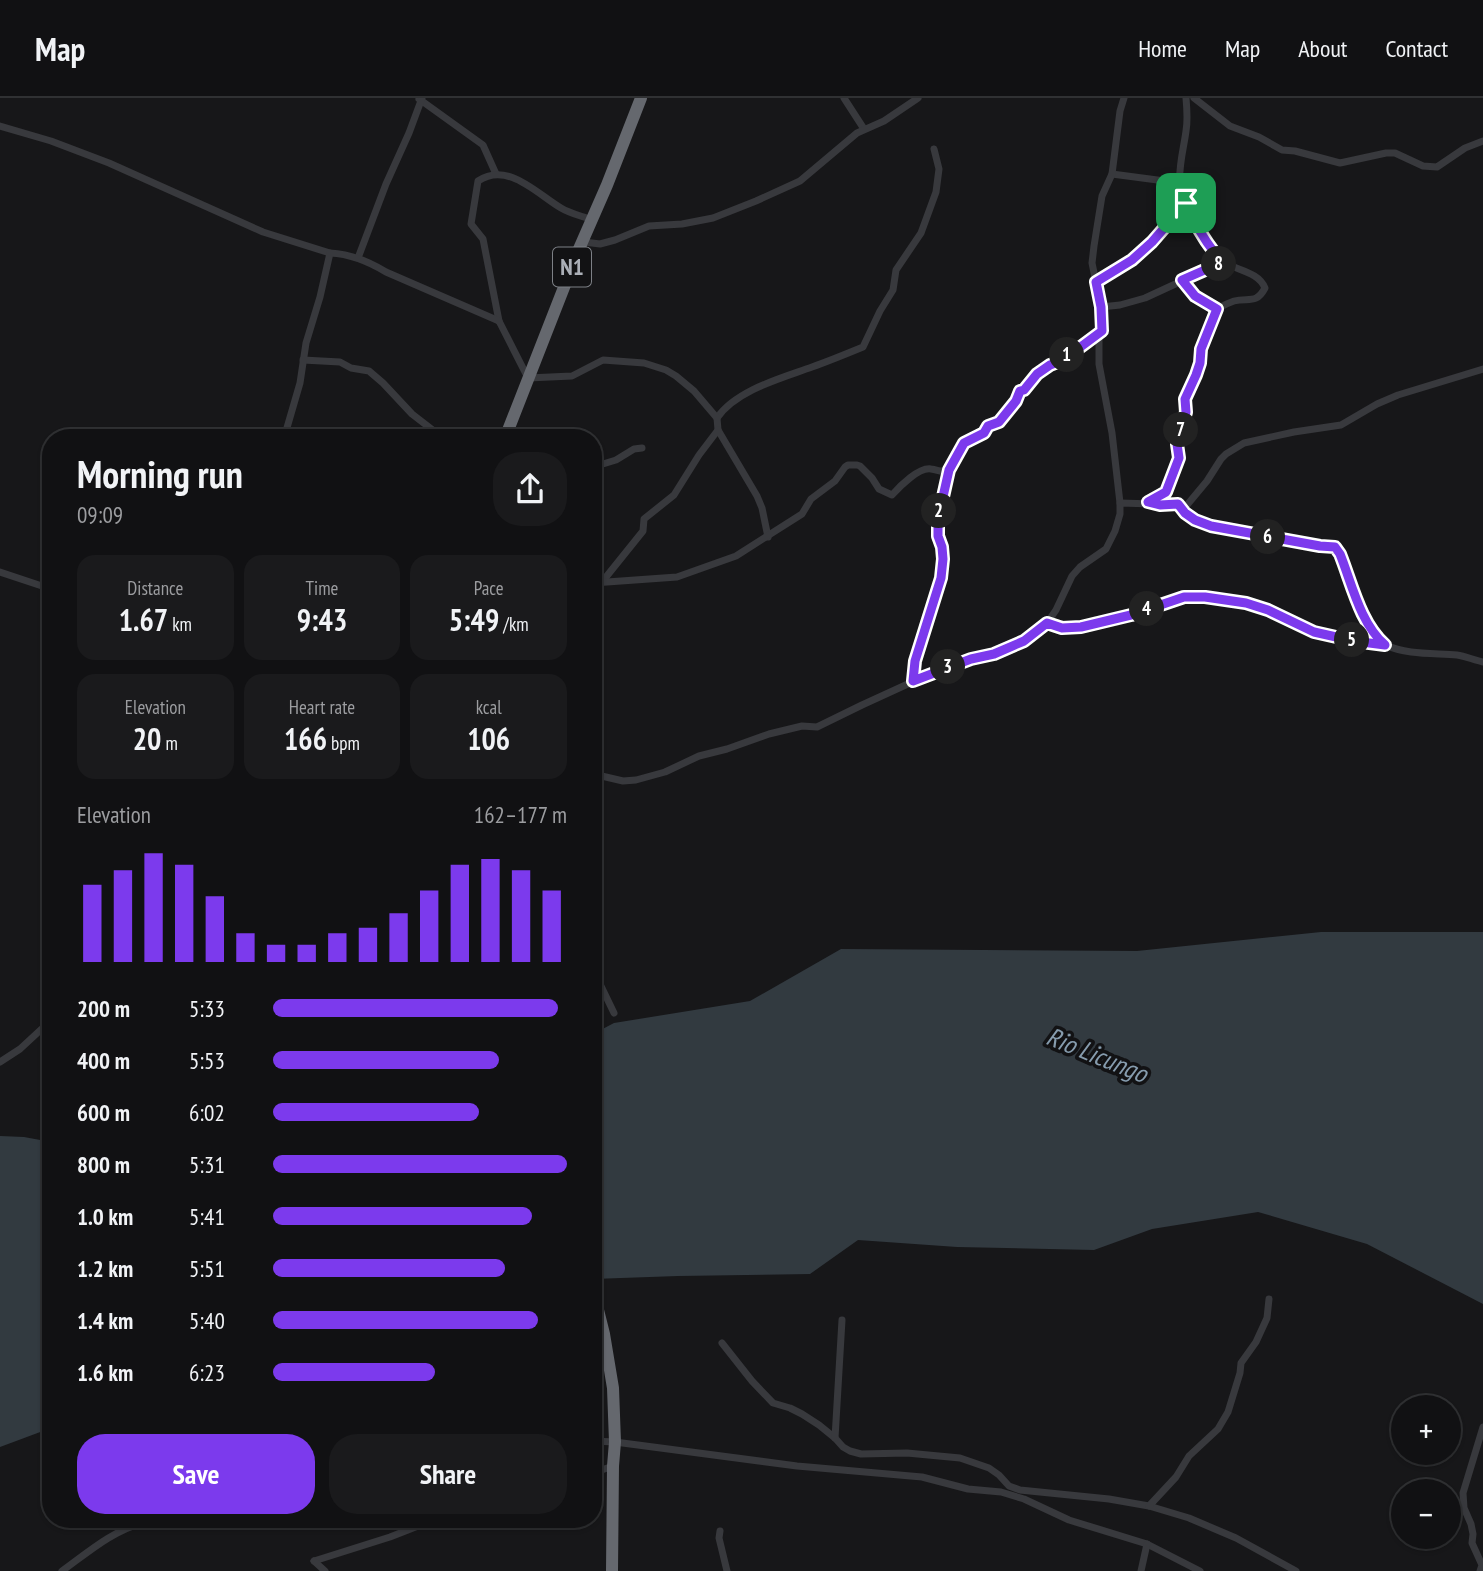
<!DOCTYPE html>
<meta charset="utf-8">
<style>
body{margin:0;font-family:"PT Sans Narrow",sans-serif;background:#1a1a1c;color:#f1f3f6;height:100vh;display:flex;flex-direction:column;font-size:26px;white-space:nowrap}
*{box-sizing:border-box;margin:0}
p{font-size:23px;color:#9c9da0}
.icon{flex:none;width:38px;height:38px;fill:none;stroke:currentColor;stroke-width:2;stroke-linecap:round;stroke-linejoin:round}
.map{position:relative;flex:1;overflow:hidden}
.drawer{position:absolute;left:42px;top:331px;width:560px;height:1099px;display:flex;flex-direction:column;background:#111113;border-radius:28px;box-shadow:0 2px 5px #0004,0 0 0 2px #303133}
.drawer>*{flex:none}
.tools{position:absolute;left:1391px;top:1297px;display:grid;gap:14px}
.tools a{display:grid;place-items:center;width:70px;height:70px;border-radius:50%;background:#111113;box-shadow:0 2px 5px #0004,0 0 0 2px #303133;font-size:35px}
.pin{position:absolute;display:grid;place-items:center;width:60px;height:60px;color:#fff;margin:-30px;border-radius:14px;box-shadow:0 4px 10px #0006}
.km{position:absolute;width:35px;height:35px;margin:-18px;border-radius:50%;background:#222;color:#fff;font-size:19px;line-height:35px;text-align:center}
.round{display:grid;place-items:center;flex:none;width:74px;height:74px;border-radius:28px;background:#1a1a1c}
.summary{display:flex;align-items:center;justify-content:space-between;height:119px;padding:0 35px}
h1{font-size:38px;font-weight:800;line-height:52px}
.figures{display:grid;grid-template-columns:repeat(3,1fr);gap:10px;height:119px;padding:7px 35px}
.figures div{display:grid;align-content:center;border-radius:18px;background:#1a1a1c;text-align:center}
.figures b{font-size:30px;font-weight:800}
.figures small{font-size:19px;font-weight:400}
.figures p{font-size:19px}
.chart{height:196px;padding:14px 35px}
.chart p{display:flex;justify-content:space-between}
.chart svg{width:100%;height:126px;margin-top:7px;stroke:#7c3aed;stroke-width:6}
.primary-button{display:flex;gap:14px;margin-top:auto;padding:14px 35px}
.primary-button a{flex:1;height:80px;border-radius:28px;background:#7c3aed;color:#fff;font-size:28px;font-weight:800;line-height:80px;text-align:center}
.primary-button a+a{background:#1a1a1c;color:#f1f3f6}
ul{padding:0 35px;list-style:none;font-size:23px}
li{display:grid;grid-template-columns:112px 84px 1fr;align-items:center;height:52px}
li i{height:18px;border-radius:9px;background:#7c3aed}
header{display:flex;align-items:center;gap:42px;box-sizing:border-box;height:98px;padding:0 35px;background:#111113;border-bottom:2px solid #303133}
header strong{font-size:33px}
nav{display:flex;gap:38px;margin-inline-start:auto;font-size:24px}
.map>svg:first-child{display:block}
</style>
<header>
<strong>Map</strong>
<nav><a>Home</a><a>Map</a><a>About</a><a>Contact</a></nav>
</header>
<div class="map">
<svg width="1483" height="1473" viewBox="0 0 1483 1473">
<rect width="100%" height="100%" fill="#171719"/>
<g fill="#323a40">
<polygon points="1321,834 1483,834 1483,1206 1367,1146 1258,1114 1152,1131 1094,1152 957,1149 858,1142 810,1176 678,1178 593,1181 593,936 614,925 750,903 841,851 1137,853"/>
<polygon points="0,1038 24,1039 51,1044 51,1330 0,1349"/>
</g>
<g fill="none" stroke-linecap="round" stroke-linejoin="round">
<g stroke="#38393d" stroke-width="7">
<polyline points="844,0 864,31"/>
<polyline points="1194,0 1230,28 1259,39 1282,52 1295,53 1340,65 1386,55 1395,55 1423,68 1437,69 1465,50 1483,43"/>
<polyline points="419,1 483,47 496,76"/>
<polyline points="0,28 51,43 109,65 263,134 330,155"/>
<polyline points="1112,76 1180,85"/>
<polyline points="584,144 600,146 615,142 649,128 682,126 713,120 756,103 800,83 857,35 884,23 918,0"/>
<polyline points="358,160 386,86 409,35 422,0"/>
<path d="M1182,182L1195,198L1217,211C1222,208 1228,205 1234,203C1248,199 1256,207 1265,190C1258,172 1232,172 1221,162C1213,155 1208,144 1202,135C1193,121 1183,104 1180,86C1178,70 1184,49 1186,33C1188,22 1187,11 1186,0"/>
<polyline points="1095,184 1132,162 1186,105"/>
<polyline points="1101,209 1120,207 1145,200 1223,164"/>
<path d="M499,223L483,141L471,126L478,83C508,63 537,96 561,110C571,116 582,118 592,122"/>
<polyline points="303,262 340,264 351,270 369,273 383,285 412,316 443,340"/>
<path d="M717,320C736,292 782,280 812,269C829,263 846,256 863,249L880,213L893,192L896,172L921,135L936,94L939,71L934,51"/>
<path d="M284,340L300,285L306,245L320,199L330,155C351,156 368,163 386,174L499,223L528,280L572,278L603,262L644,265L666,272L676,278L694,293L717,320L718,332L757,398L762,410L768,439"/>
<polyline points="593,369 616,362 634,351 642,350"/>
<polyline points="1148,404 1166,394 1179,360 1177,347 1186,314 1186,301 1200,265 1201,251 1217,211"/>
<polyline points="1120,405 1112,335 1099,266 1099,236 1102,233 1101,209 1092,165 1094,148 1102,98 1112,76 1120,13 1124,0"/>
<path d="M1178,407L1185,415L1195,422L1211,428L1230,433L1335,449L1340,456C1348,477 1366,538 1386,547C1406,557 1435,555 1457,557C1465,558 1474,562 1483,564"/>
<polyline points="0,474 51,491"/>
<polyline points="602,484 643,433 644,421 674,397 699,357 718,332"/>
<path d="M593,485L677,479L736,458L802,416L811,401L835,383L845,369L848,367H857L860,368L872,380L879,391L892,397C900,388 919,369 931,371C939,372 941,375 949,372L964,345L978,338L983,335L988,328L999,324L1016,303L1020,293L1025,291L1037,276L1050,267L1063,262L1102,233"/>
<polyline points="1047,525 1062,530 1081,529 1131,517 1184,499 1205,499 1246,505 1268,512 1314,534 1354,543 1385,547"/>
<polyline points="913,583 915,563 941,480 943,461 942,449 938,438 938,421 949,372"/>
<polyline points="593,676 623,683 636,682 665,674 699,658 727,651 769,636 802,628 817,629 862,607 934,574 971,561 994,556 1024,543 1047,525 1056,512 1072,478 1080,469 1106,451 1115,433 1120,416 1120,405 1187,407 1207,383 1221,361 1226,356 1244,345 1294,334 1341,327 1377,306 1398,297 1483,271"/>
<polyline points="593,877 600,886 614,915"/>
<polyline points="0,964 20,951 47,926 51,911"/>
<polyline points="722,1245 752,1283 773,1305 790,1310 802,1316 819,1327 835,1340 843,1349 850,1353 861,1356 907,1355 960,1360 989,1370 999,1377 1009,1388 1020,1392 1109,1401 1149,1408 1189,1420 1236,1440 1296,1473"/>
<polyline points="835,1340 842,1222"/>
<polyline points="593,1343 615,1344 797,1368 922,1379 968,1391 1001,1394 1024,1401 1069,1422 1147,1446 1200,1473"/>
<polyline points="593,1375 613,1368"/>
<polyline points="1149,1408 1176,1379 1189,1358 1218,1331 1228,1314 1240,1275 1241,1265 1256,1244 1267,1220 1269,1201"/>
<polyline points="720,1433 719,1440 727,1473"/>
<polyline points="314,1463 390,1439 436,1421"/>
<polyline points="314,1463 325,1473"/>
<path d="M62,1473C87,1455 113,1432 143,1425"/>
<polyline points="1141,1473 1147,1446"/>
<polyline points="1480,1473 1482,1467 1472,1445 1473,1436 1471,1426 1464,1410 1463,1395 1483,1329"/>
</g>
<g stroke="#65686e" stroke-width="12">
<polyline points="505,340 579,151 607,87 641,0"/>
<polyline points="593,1192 604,1236 613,1290 615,1344 613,1368 612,1473"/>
</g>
</g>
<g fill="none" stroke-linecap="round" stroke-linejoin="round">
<defs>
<path id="route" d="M1186,105C1195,126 1207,148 1223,164L1182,182L1195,198L1217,211L1201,251L1200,265L1196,277L1185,301L1186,314L1177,346L1179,360L1166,394L1148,404L1160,407L1178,406L1185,415L1195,422L1211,428L1320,448L1335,449L1340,456C1352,486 1360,525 1385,547L1354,543L1314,534L1268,512L1246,505L1205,499H1184L1131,517L1081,529L1062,530L1047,525L1024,543L994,556L971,561L913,583L915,563L941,480L943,461L942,449L938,438V421L949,372L964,345L984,335L988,328L999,324L1016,303L1020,293L1024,292L1037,276L1050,267L1063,262L1102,233L1101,209L1096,184L1132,162L1152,144Z"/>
</defs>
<use href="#route" stroke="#fff" stroke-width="14"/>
<use href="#route" stroke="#7c3aed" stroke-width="9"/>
</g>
<g text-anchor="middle" stroke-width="7" stroke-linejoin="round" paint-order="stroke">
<rect fill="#121214" stroke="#7d8086" stroke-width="2" x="553" y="149.5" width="38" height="39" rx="5"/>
<g font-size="23" font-weight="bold" fill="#abafb7">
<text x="572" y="177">N1</text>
</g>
<g font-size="26" font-style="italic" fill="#869cae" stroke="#121214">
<text transform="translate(1097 957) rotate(22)" y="9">Rio Licungo</text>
</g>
</g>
</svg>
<div class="tools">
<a>+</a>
<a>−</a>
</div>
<div class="pin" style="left:1186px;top:105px;background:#1e9e55"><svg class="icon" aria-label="arrive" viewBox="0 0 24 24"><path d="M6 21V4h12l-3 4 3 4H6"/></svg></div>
<b class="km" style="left:1067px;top:257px">1</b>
<b class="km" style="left:939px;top:413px">2</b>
<b class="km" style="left:948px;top:569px">3</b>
<b class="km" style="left:1147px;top:511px">4</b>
<b class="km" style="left:1352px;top:542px">5</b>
<b class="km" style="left:1268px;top:439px">6</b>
<b class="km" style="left:1181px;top:332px">7</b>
<b class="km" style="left:1219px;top:166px">8</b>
<section class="drawer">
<div class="summary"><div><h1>Morning run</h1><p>09:09</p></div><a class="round"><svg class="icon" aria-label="share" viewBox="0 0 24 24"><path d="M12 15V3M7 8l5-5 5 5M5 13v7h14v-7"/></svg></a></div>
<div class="figures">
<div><p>Distance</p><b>1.67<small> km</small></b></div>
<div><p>Time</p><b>9:43</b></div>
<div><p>Pace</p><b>5:49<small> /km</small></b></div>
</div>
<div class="figures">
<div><p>Elevation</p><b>20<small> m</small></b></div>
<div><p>Heart rate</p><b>166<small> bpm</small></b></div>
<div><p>kcal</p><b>106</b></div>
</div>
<div class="chart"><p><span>Elevation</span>162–177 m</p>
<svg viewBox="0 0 160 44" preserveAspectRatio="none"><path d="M5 44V17M15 44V12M25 44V6M35 44V10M45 44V21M55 44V34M65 44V38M75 44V38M85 44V34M95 44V32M105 44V27M115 44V19M125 44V10M135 44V8M145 44V12M155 44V19"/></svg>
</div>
<ul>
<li><b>200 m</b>5:33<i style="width:97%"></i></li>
<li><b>400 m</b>5:53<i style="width:77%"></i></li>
<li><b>600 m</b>6:02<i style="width:70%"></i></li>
<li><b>800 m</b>5:31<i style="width:100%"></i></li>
<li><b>1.0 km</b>5:41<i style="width:88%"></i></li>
<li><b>1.2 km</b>5:51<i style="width:79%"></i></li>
<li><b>1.4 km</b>5:40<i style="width:90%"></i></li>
<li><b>1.6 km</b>6:23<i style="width:55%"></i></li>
</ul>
<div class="primary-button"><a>Save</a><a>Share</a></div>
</section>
</div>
